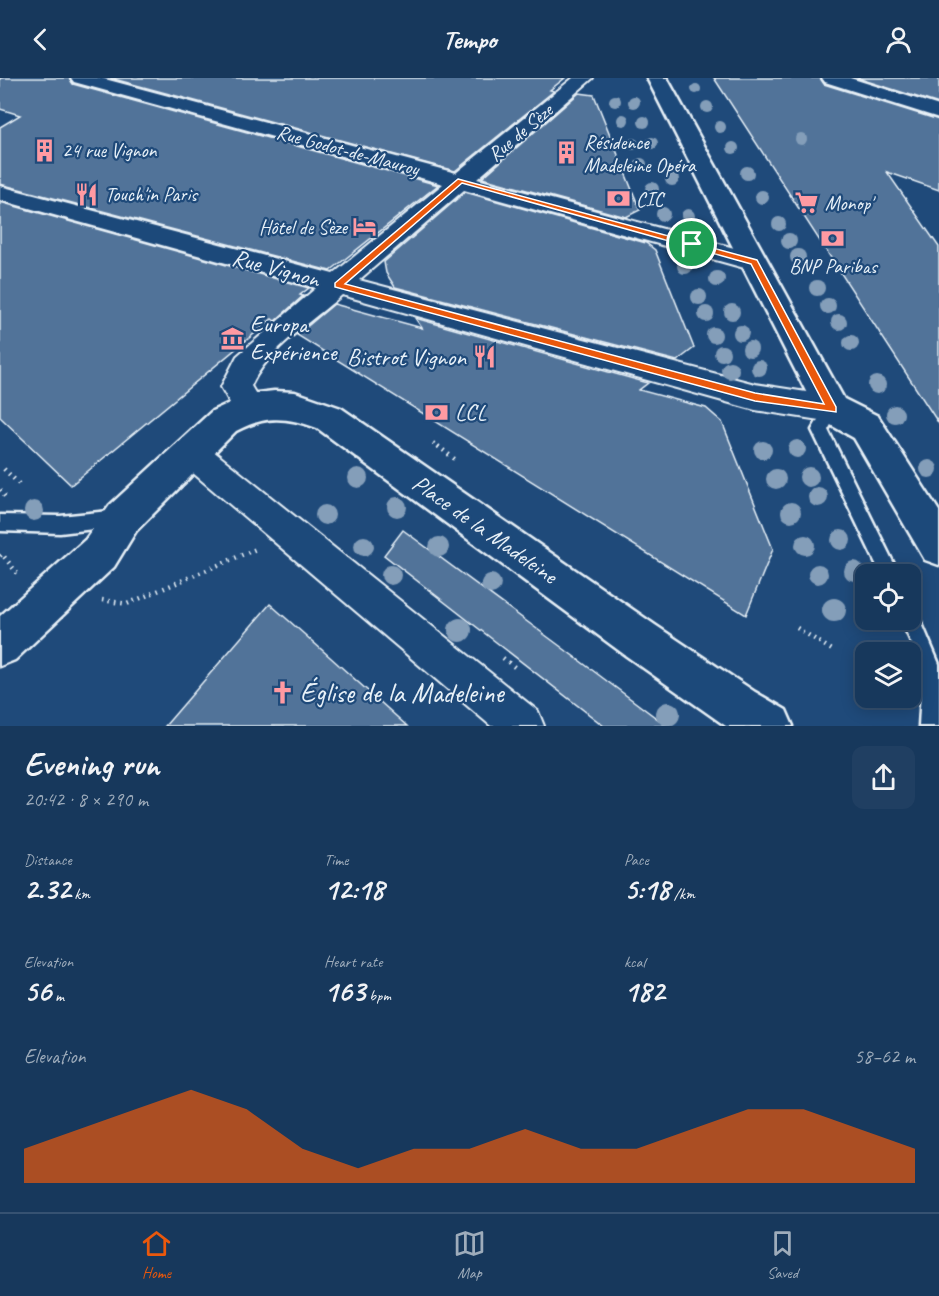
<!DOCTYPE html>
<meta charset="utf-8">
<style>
body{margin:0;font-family:Caveat,sans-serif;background:#203f62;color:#f1f3f6;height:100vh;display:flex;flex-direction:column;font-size:22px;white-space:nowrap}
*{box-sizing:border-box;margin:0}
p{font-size:20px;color:#9eacbb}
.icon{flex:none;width:33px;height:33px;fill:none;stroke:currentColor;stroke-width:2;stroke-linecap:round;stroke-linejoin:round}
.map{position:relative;height:648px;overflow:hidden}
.panel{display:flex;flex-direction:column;background:#17385c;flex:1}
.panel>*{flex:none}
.controls{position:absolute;left:855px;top:486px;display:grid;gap:12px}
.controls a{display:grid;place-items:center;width:66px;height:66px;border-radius:12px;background:#17385c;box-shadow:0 3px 15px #0003,0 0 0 2px #365272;font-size:30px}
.pin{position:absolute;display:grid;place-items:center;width:51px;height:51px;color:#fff;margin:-26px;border:3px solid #fff;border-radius:50%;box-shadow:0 2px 6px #0007}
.round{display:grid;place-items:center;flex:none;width:63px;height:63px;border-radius:12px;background:#203f62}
.summary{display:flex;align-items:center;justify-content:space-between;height:102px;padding:0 24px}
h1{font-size:33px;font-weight:600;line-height:45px}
.figures{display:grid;grid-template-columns:repeat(3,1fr);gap:9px;height:102px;padding:6px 24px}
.figures div{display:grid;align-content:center}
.figures b{font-size:30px;font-weight:600}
.figures small{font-size:16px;font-weight:400}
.figures p{font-size:16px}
.chart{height:168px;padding:12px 24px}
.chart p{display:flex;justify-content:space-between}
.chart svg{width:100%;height:108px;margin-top:6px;fill:#ea580c;opacity:.7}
header{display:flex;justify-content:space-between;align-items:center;height:78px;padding:0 24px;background:#17385c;font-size:27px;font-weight:600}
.tab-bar{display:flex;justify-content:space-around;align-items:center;height:84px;border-top:2px solid #365272;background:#17385c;font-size:16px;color:#9eacbb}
.tab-bar a{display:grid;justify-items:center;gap:3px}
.tab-bar .selected{color:#ea580c}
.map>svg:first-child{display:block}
</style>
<header><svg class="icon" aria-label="back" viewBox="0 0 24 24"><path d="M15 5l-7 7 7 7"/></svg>Tempo<svg class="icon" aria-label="person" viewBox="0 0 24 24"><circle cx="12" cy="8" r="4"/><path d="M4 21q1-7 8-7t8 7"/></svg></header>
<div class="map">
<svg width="939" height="648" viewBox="0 0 939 648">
<rect width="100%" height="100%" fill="#1f4a7a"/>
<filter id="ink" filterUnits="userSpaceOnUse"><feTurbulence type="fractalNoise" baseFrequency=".0167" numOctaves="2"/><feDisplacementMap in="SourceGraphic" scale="12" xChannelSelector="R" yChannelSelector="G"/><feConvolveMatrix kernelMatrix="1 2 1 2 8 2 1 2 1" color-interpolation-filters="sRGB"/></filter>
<g filter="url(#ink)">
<g fill="#517399" stroke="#e8f1f8" stroke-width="1.5">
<polygon points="0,0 69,0 73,6 438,107 330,193 0,106 0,49 20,37 0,31"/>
<polygon points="110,0 565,0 550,12 554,13 455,93"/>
<polygon points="714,0 820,0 824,6 939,42 939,112 887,94 939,169 939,346"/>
<polygon points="857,0 939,0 939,26"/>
<polygon points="579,15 594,17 640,132 626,139 482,100"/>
<polygon points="465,114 646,165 655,172 694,270 677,283 395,209 386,195 384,184"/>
<polygon points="0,124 309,210 300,217 303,218 275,243 272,241 71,407 0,339"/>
<polygon points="334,226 422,250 415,240 648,305 639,312 706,330 722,344 773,471 746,537 297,257"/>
<polygon points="403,452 560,568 667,648 604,648 384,477"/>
<polygon points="270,526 330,579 407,648 165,648"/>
</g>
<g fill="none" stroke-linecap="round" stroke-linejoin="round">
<defs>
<g id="lane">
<polygon points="832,325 837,326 840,331 828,352 899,496 881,496 812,352 827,326"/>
<polygon points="119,432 125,434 128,440 125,446 119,448 60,455 0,453 0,437 60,438"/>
<polygon points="910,532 917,534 939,586 939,648 919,648 922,596 916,575 901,542 910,542"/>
</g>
<g id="street">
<path d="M71,0H101L456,95L573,0H593L477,101L764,178L767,184L764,190L755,193L464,112L359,202L755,306L832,318L843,322L847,331L843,340L832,344L755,332L342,217C312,243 268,271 251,308L264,330L260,339L249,343L238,339L221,309L237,278L316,210L0,122V108L333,196L443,106L74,4Z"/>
<polygon points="822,0 850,0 939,28 939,40 825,4"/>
<polygon points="191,360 202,364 538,633 544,648 491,648 180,384 175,374 180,364"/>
</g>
<g id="primary">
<polygon points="647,0 667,0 844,321 878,338 939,433 939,487 925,482 854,360 820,341"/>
<path d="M274,313L295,314L341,330L655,547L755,614L786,632L793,648H726L723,646L625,577L317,350C286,339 266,337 236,353L136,453L114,489L15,582L0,588V538L86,461L110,427L212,333L249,316Z"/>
</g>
</defs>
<use href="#lane" stroke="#e8f1f8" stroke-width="5"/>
<use href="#street" stroke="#e8f1f8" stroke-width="4"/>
<use href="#primary" stroke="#e8f1f8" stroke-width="5"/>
<polyline stroke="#e8f1f8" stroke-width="4" stroke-dasharray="1.5 4.5" stroke-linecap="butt" points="433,365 440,370"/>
<g stroke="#e8f1f8" stroke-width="4.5" stroke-dasharray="1.5 5" stroke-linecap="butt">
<polyline points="438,368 457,383"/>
<polyline points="4,391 21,408"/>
<polyline points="0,412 7,421"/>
<polyline points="0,478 2,476 17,495"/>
<polyline points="102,522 127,526 256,471"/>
<polyline points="797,550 832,572"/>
<polyline points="503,580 517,591"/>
</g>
<use href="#lane" fill="#1f4a7a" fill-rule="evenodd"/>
<use href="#street" fill="#1f4a7a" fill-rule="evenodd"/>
<use href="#primary" fill="#1f4a7a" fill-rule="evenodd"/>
</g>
<g fill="#849eb9">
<circle cx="696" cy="11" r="5"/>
<circle cx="615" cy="23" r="6"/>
<circle cx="634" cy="24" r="6"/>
<circle cx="707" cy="29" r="6"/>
<circle cx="623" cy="42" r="6"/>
<circle cx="644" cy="44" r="6"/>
<circle cx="720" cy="49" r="6"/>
<circle cx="801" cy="61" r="6"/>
<circle cx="652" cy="65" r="6"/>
<circle cx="633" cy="66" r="6"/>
<circle cx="733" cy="70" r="6"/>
<circle cx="641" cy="86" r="6"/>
<circle cx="747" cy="95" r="7"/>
<circle cx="672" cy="101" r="7"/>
<circle cx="652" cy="111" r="7"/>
<circle cx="762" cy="119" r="7"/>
<circle cx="663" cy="136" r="7"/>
<circle cx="688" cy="138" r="7"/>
<circle cx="779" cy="146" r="7"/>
<circle cx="789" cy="163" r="8"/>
<circle cx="798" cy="179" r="8"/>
<circle cx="685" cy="188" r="8"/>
<circle cx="717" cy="201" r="8"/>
<circle cx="817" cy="210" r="8"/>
<circle cx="699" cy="219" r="8"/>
<circle cx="828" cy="228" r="8"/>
<circle cx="732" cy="234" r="8"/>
<circle cx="706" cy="236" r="8"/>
<circle cx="839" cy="244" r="8"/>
<circle cx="741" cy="255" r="8"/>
<circle cx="714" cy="257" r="8"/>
<circle cx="851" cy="265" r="8"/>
<circle cx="750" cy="271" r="8"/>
<circle cx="722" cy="275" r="8"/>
<circle cx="759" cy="290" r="8"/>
<circle cx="730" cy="292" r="9"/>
<circle cx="877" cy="307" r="9"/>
<circle cx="895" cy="336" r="9"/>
<circle cx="797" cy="371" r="9"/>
<circle cx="763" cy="372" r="9"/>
<circle cx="929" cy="391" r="9"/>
<circle cx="809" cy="399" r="10"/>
<circle cx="358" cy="400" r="10"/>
<circle cx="776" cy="401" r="10"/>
<circle cx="818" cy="419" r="10"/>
<circle cx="397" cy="429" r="10"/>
<circle cx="34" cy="433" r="10"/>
<circle cx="791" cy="434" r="10"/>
<circle cx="325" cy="437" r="10"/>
<circle cx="841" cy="462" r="10"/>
<circle cx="805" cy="467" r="10"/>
<circle cx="364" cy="468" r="10"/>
<circle cx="439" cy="469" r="10"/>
<circle cx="854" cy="493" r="10"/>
<circle cx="818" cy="496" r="10"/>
<circle cx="391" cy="497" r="10"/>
<circle cx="491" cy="506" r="10"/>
<circle cx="834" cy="532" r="12"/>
<circle cx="460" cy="552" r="12"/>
<circle cx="668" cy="636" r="12"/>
</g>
</g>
<path fill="#ea580c" stroke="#fff" stroke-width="1.5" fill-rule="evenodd" d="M458,101L757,182L836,329V334L755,323L335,209V205ZM462,105L751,186L824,326L755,315L345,206Z"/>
<defs>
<symbol id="building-bare" viewBox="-9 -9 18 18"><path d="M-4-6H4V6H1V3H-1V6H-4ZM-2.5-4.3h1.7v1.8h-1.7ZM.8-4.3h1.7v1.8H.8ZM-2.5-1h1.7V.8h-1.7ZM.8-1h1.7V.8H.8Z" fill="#ff9aa2" stroke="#1f4a7a" stroke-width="2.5" paint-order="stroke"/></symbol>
<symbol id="restaurant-bare" viewBox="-9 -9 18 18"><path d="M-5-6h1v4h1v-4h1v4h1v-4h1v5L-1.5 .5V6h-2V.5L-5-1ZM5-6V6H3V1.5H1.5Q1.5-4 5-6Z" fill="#ff9aa2" stroke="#1f4a7a" stroke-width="2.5" paint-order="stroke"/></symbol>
<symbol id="bank-bare" viewBox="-9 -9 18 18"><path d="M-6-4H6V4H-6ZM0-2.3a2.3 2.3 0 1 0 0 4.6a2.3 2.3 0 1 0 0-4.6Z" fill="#ff9aa2" stroke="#1f4a7a" stroke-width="2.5" paint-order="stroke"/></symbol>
<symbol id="supermarket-bare" viewBox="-9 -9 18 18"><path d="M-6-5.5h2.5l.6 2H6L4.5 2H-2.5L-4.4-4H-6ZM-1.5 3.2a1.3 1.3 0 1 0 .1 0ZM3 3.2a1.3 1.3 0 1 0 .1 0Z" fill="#ff9aa2" stroke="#1f4a7a" stroke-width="2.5" paint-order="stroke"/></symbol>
<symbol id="hotel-bare" viewBox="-9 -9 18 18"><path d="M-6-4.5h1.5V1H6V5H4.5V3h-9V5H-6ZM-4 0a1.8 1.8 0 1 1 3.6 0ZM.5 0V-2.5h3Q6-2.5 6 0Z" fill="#ff9aa2" stroke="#1f4a7a" stroke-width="2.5" paint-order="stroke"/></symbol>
<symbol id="museum-bare" viewBox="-9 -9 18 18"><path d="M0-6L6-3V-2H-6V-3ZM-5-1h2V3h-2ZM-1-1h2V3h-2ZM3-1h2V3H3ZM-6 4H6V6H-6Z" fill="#ff9aa2" stroke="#1f4a7a" stroke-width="2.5" paint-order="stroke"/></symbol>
<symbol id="church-bare" viewBox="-9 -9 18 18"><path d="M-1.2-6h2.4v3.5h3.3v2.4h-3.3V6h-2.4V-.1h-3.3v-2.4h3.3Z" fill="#ff9aa2" stroke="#1f4a7a" stroke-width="2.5" paint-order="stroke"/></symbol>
</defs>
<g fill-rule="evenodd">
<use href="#building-bare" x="28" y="56" width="33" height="33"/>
<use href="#building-bare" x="550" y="58" width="33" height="33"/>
<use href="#restaurant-bare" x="70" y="100" width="33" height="33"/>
<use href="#bank-bare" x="602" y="104" width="33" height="33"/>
<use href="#supermarket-bare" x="790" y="108" width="33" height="33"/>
<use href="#hotel-bare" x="348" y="132" width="33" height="33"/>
<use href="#bank-bare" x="816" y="144" width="33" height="33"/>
<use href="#museum-bare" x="216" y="244" width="33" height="33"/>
<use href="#restaurant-bare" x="468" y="262" width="33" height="33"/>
<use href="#bank-bare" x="420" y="318" width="33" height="33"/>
<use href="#church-bare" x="266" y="598" width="33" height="33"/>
</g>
<g text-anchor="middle" stroke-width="4.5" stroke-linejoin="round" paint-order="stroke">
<g font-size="20" fill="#e8f1f8" stroke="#1f4a7a">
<text transform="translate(520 54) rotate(-40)" y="7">Rue de Sèze</text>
<text transform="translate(348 72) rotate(15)" y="7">Rue Godot-de-Mauroy</text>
</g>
<g font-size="20" fill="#e8f1f8" stroke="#1f4a7a" text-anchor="start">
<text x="584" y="71">Résidence<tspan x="584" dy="23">Madeleine Opéra</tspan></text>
<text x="62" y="79">24 rue Vignon</text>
<text x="105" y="123">Touch'in Paris</text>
<text x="636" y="128">CIC</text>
<text x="825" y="132">Monop'</text>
<text x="347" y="156" text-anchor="end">Hôtel de Sèze</text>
<text x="833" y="195" text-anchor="middle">BNP Paribas</text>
</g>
<g font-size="24" fill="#e8f1f8" stroke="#1f4a7a">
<text transform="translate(276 190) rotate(15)" y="8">Rue Vignon</text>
<text transform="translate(485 451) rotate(35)" y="8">Place de la Madeleine</text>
</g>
<g font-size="24" fill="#e8f1f8" stroke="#1f4a7a" text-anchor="start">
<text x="250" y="254">Europa<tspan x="250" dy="28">Expérience</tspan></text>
<text x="466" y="287" text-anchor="end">Bistrot Vignon</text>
<text x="455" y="342">LCL</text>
</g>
<g font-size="28" fill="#e8f1f8" stroke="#1f4a7a" text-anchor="start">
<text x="300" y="624">Église de la Madeleine</text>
</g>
</g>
</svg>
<div class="controls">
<a><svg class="icon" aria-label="locate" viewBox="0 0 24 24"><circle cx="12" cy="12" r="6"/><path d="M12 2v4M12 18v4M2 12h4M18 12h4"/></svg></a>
<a><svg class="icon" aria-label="layers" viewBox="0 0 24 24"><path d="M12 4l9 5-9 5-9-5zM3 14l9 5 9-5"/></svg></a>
</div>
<div class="pin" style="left:692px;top:166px;background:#1e9e55"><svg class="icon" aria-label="arrive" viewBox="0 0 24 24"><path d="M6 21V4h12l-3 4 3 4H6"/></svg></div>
</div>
<section class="panel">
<div class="summary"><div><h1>Evening run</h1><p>20:42 · 8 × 290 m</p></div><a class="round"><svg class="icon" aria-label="share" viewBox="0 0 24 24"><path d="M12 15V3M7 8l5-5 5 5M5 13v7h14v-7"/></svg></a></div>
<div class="figures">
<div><p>Distance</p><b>2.32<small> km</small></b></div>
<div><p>Time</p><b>12:18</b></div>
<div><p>Pace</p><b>5:18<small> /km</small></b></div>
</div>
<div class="figures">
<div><p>Elevation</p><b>56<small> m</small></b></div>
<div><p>Heart rate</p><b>163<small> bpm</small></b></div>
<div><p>kcal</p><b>182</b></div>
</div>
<div class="chart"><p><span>Elevation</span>58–62 m</p>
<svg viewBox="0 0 160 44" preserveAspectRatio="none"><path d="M0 44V30L10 22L20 14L30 6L40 14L50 30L60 38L70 30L80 30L90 22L100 30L110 30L120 22L130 14L140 14L150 22L160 30V44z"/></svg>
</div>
</section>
<nav class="tab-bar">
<a class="selected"><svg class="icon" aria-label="home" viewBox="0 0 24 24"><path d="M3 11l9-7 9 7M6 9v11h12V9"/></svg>Home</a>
<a><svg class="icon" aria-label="map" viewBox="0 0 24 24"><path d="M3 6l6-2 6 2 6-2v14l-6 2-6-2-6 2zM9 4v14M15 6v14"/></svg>Map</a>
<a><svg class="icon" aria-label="saved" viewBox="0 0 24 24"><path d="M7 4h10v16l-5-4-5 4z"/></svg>Saved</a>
</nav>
